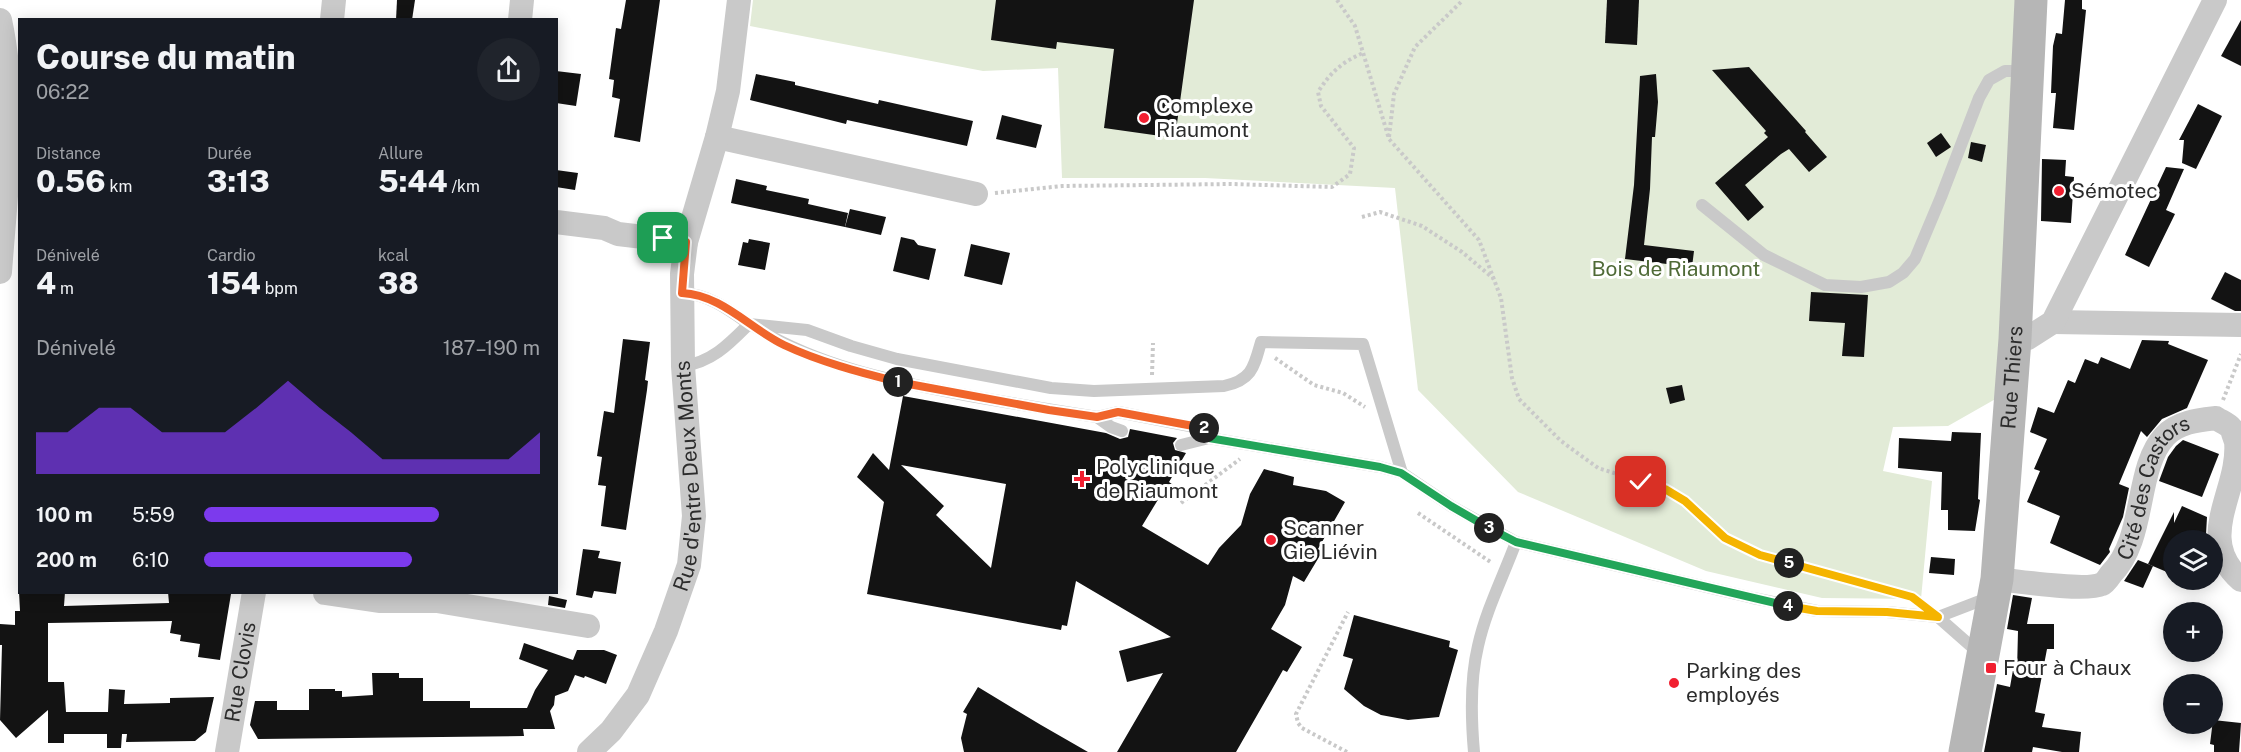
<!DOCTYPE html>
<html lang="fr">
<meta charset="utf-8">
<style>
body{margin:0;font-family:"Public Sans",sans-serif;background:#20242c;color:#f1f3f6;height:100vh;display:flex;flex-direction:column;font-size:22px;white-space:nowrap}
*{box-sizing:border-box;margin:0}
p{font-size:20px;color:#9ea1a6}
.icon{flex:none;width:33px;height:33px;fill:none;stroke:currentColor;stroke-width:2;stroke-linecap:round;stroke-linejoin:round}
.map{position:relative;flex:1;overflow:hidden}
.drawer{position:absolute;left:18px;top:18px;width:540px;height:576px;display:flex;flex-direction:column;background:#171b24;border-radius:0px;box-shadow:0 3px 15px #0003}
.drawer>*{flex:none}
.controls{position:absolute;left:2163px;top:530px;display:grid;gap:12px}
.controls a{display:grid;place-items:center;width:60px;height:60px;border-radius:50%;background:#171b24;box-shadow:0 3px 15px #0003;font-size:30px}
.pin{position:absolute;display:grid;place-items:center;width:51px;height:51px;color:#fff;margin:-26px;border-radius:12px;box-shadow:0 3px 9px #0006}
.km{position:absolute;width:30px;height:30px;margin:-15px;border-radius:50%;background:#222;color:#fff;font-size:16px;line-height:30px;text-align:center}
.round{display:grid;place-items:center;flex:none;width:63px;height:63px;border-radius:32px;background:#20242c}
.overview{display:flex;align-items:center;justify-content:space-between;height:102px;padding:0 18px}
h1{font-size:33px;font-weight:800;line-height:45px}
.metrics{display:grid;grid-template-columns:repeat(3,1fr);gap:9px;height:102px;padding:6px 18px}
.metrics div{display:grid;align-content:center}
.metrics b{font-size:30px;font-weight:800}
.metrics small{font-size:16px;font-weight:400}
.metrics p{font-size:16px}
.chart{height:168px;padding:12px 18px}
.chart p{display:flex;justify-content:space-between}
.chart svg{width:100%;height:108px;margin-top:6px;fill:#7c3aed;opacity:.7}
ul{padding:0 18px;list-style:none;font-size:20px}
li{display:grid;grid-template-columns:96px 72px 1fr;align-items:center;height:45px}
li i{height:15px;border-radius:8px;background:#7c3aed}
.map>svg:first-child{display:block}
</style>
<div class="map">
<svg width="2241" height="752" viewBox="0 0 2241 752">
<rect width="100%" height="100%" fill="#fff"/>
<polygon fill="#e2ebd7" points="753,0 2015,0 1999,397 1948,426 1893,427 1883,471 1932,481 1921,599 1822,598 1706,571 1518,492 1418,390 1395,188 1205,178 1062,178 1058,68 983,71 750,26"/>
<g fill="#131313" fill-rule="evenodd">
<polygon points="397,0 415,0 412,20 396,20"/>
<polygon points="626,0 660,0 640,142 614,137 620,99 612,97 614,80 609,79 616,28 621,29"/>
<polygon points="996,0 1194,0 1175,138 1104,128 1114,49 1057,42 1056,49 991,40"/>
<polygon points="1607,0 1639,0 1637,45 1605,43"/>
<polygon points="2065,0 2082,0 2082,9 2086,10 2074,130 2053,128 2056,93 2051,93 2053,46 2056,33 2062,34"/>
<polygon points="2241,20 2241,66 2221,56"/>
<polygon points="1749,67 1806,131 1805,132 1827,157 1809,172 1789,149 1781,154 1745,185 1764,207 1748,221 1715,183 1768,137 1764,133 1766,131 1712,70"/>
<polygon points="556,71 581,74 576,106 556,103"/>
<polygon points="756,74 795,82 795,85 878,104 879,100 973,121 967,146 847,120 846,124 750,100"/>
<polygon points="1656,74 1658,102 1655,137 1652,137 1650,189 1644,245 1694,251 1692,267 1625,259 1634,185 1640,76"/>
<polygon points="2198,104 2222,116 2196,169 2182,163 2184,140 2179,140"/>
<polygon points="1002,115 1042,125 1036,148 996,139"/>
<polygon points="1941,133 1951,147 1936,157 1927,143"/>
<polygon points="1971,142 1986,145 1982,162 1968,158"/>
<polygon points="2042,159 2066,160 2065,176 2074,177 2071,223 2041,221"/>
<polygon points="2166,167 2184,169 2166,210 2175,214 2149,267 2125,255"/>
<polygon points="556,170 578,173 575,190 556,187"/>
<polygon points="736,179 767,186 766,190 809,199 808,204 848,213 845,227 731,203"/>
<polygon points="850,209 886,217 881,235 845,227"/>
<polygon points="901,237 914,240 918,245 936,249 929,280 893,271"/>
<polygon points="749,239 770,243 765,270 738,265 743,242 748,243"/>
<polygon points="971,244 1010,253 1002,285 964,276"/>
<polygon points="2225,272 2241,280 2241,311 2235,311 2211,299"/>
<polygon points="1811,292 1868,295 1864,357 1842,356 1845,323 1809,321"/>
<polygon points="623,339 650,342 645,380 648,381 647,390 626,530 601,526 606,486 598,485 602,457 597,456 604,411 614,413"/>
<polygon points="2142,340 2169,341 2168,344 2208,360 2187,408 2162,419 2147,437 2141,431 2119,484 2129,488 2123,517 2109,549 2110,552 2100,565 2050,543 2060,516 2027,502 2040,471 2034,469 2047,439 2030,432 2038,407 2054,413 2068,380 2075,383 2085,359 2098,364 2101,357 2130,369"/>
<polygon points="1682,385 1685,400 1670,404 1666,388"/>
<path d="M903,396L1106,433L1120,439L1128,437L1130,429L1177,438L1173,443L1175,450L1186,453L1169,482L1183,492L1159,498L1142,526L1208,565L1219,548L1241,525L1250,494L1264,469L1294,477L1293,485L1326,491L1345,502L1318,549L1322,552L1304,582L1293,576L1285,605L1271,629L1302,647L1287,672L1283,670L1236,752H1117L1163,673L1127,682L1119,651L1171,637L1076,581L1067,626L1062,625L1061,630L867,594L884,502L857,477L873,453L889,470ZM901,465L1006,484L991,568L936,515L944,506Z"/>
<polygon points="1952,432 1981,433 1978,499 1980,500 1975,531 1948,530 1948,510 1941,510 1942,472 1898,468 1899,438 1951,441"/>
<polygon points="2183,440 2219,454 2202,497 2159,481 2168,457 2176,446"/>
<polygon points="2182,506 2207,517 2206,534 2203,540 2174,540 2174,575 2148,564 2174,512 2174,523"/>
<polygon points="583,549 600,551 598,558 621,562 616,594 594,591 592,598 576,595"/>
<polygon points="1931,557 1955,559 1954,575 1929,573"/>
<polygon points="2138,560 2153,566 2143,588 2124,581"/>
<polygon points="19,592 65,592 64,606 169,603 168,592 231,594 220,660 198,657 200,644 180,641 181,635 170,633 172,621 48,623 48,682 64,682 66,712 108,712 109,689 125,690 124,704 170,703 170,698 214,697 206,732 195,741 126,742 127,734 122,734 121,748 107,748 107,734 64,734 64,743 48,743 48,710 16,738 0,720 2,645 0,645 0,624 15,625 15,611 20,611"/>
<polygon points="2013,595 2032,598 2027,624 2054,624 2054,649 2047,649 2035,712 2045,714 2042,727 2081,732 2079,752 2062,752 2033,747 2032,752 1984,752 1997,684 2010,687 2013,670 2017,671 2018,631 2007,629"/>
<polygon points="549,596 567,600 565,608 548,605"/>
<polygon points="1354,615 1450,641 1449,647 1458,650 1439,717 1408,720 1381,715 1364,706 1344,689 1353,659 1343,656"/>
<polygon points="524,643 573,660 577,650 604,650 617,655 606,684 585,676 584,678 575,675 568,691 555,696 554,705 550,711 555,729 523,729 524,736 258,739 250,725 255,701 277,701 277,710 309,710 309,689 335,689 335,691 342,691 342,697 373,695 372,673 399,673 399,678 423,678 423,701 470,701 470,708 527,708 535,690 548,670 519,659"/>
<polygon points="978,687 1041,725 1088,752 964,752 961,738 967,714 963,712"/>
<polygon points="2213,720 2241,723 2239,752 2214,752 2214,745 2210,744"/>
</g>
<g fill="none" stroke-linecap="round" stroke-linejoin="round">
<g stroke="#c9c9c9" stroke-width="4" stroke-dasharray="3 3" stroke-linecap="butt">
<polyline points="1337,0 1355,26 1389,139 1479,240 1501,298 1512,378 1519,399 1561,441 1598,468 1665,489 1685,501 1725,538 1760,555 1911,596"/>
<polyline points="1389,137 1394,94 1415,47 1463,0"/>
<path d="M995,193L1062,186L1231,184L1332,187L1350,174L1354,148L1321,106L1318,92C1330,73 1342,62 1363,53"/>
<polyline points="1362,217 1380,212 1422,226 1462,252 1494,279"/>
<polyline points="1275,358 1314,385 1343,393 1365,407"/>
<polyline points="1152,375 1153,343"/>
<polyline points="2223,400 2241,354"/>
<polyline points="1181,503 1240,459"/>
<polyline points="1418,513 1492,563"/>
<polyline points="1347,752 1302,728 1298,723 1296,714 1348,612"/>
</g>
<g stroke="#c9c9c9" stroke-width="12">
<polyline points="1702,205 1764,255 1825,285 1861,287 1889,282 1903,273 1915,259 1941,197 1979,98 1989,80 2005,71 2027,71"/>
<path d="M682,293C708,294 728,309 749,324C729,344 712,362 683,366"/>
<path d="M749,324L807,330L851,346L897,359L1051,388L1094,391L1224,386C1252,380 1254,367 1261,342L1363,344L1402,473L1451,506L1516,542L1753,598L1817,611L1887,612L1938,617L1990,597"/>
<path d="M753,326C818,366 891,381 965,395C1009,403 1053,410 1097,417L1118,412L1205,429L1209,438"/>
<polyline points="1097,417 1111,427 1122,431"/>
<polyline points="1181,445 1209,438 1380,467 1402,473"/>
<polyline points="1938,617 1980,654"/>
<path d="M1474,752C1471,718 1470,679 1478,646C1486,610 1503,577 1516,542"/>
</g>
<g stroke="#c9c9c9" stroke-width="24">
<path d="M0,20C18,103 6,189 0,272"/>
<polyline points="332,20 334,0"/>
<polyline points="520,20 522,0"/>
<polyline points="717,137 976,194"/>
<polyline points="556,222 604,228 618,234 686,242"/>
<polyline points="2053,322 2241,325"/>
<polyline points="2015,339 2028,338 2053,322 2215,0"/>
<path id="s1" d="M1997,579C2018,581 2085,592 2102,584C2105,583 2109,577 2111,574C2147,538 2134,469 2165,436C2178,422 2199,420 2216,418C2220,421 2228,424 2231,428C2233,431 2234,438 2236,441C2241,490 2193,538 2241,580"/>
<polyline points="325,593 379,601 437,601 588,626"/>
<path id="s2" d="M227,752L254,592"/>
<path id="s3" d="M589,752L611,731L638,695L666,631L689,565L694,516L683,366L682,274L686,242L717,137L728,91L739,0"/>
</g>
<path stroke="#b6b6b6" stroke-width="33" id="s4" d="M1965,752L1997,579L2015,339L2031,0"/>
</g>
<g fill="none" stroke-linecap="round" stroke-linejoin="round">
<defs>
<path id="split-1" d="M663,238L686,242L682,293C722,295 749,328 784,345C820,362 859,372 898,382"/>
<polyline id="split-2" points="898,382 1049,410 1097,417 1118,412 1204,428"/>
<polyline id="split-3" points="1204,428 1209,438 1380,467 1401,473 1451,506 1489,528"/>
<polyline id="split-4" points="1489,528 1516,542 1788,606"/>
<polyline id="split-5" points="1788,606 1817,611 1887,612 1938,617 1912,597 1789,563"/>
<polyline id="split-6" points="1641,482 1665,489 1685,501 1725,538 1760,555 1789,563"/>
</defs>
<use href="#split-1" stroke="#fff" stroke-width="12"/>
<use href="#split-2" stroke="#fff" stroke-width="12"/>
<use href="#split-3" stroke="#fff" stroke-width="12"/>
<use href="#split-4" stroke="#fff" stroke-width="12"/>
<use href="#split-5" stroke="#fff" stroke-width="12"/>
<use href="#split-6" stroke="#fff" stroke-width="12"/>
<use href="#split-1" stroke="#f0652b" stroke-width="8"/>
<use href="#split-2" stroke="#f0652b" stroke-width="8"/>
<use href="#split-3" stroke="#22a559" stroke-width="8"/>
<use href="#split-4" stroke="#22a559" stroke-width="8"/>
<use href="#split-5" stroke="#f5b400" stroke-width="8"/>
<use href="#split-6" stroke="#f5b400" stroke-width="8"/>
</g>
<g fill="#f11f30" stroke="#fff" stroke-width="2">
<circle cx="1144" cy="118" r="6"/>
<circle cx="2059" cy="191" r="6"/>
<path d="M1079 470h6v6h6v6h-6v6h-6v-6h-6v-6h6z"/>
<circle cx="1271" cy="540" r="6"/>
<rect x="1985" y="662" width="12" height="12" rx="3"/>
<circle cx="1674" cy="683" r="6"/>
</g>
<g text-anchor="middle" stroke-width="6" stroke-linejoin="round" paint-order="stroke">
<g font-size="21" fill="#2c2c2c" stroke="#fff" text-anchor="start">
<text x="1156" y="113">Complexe<tspan x="1156" dy="24">Riaumont</tspan></text>
<text x="2071" y="198">Sémotec</text>
<text x="1096" y="474">Polyclinique<tspan x="1096" dy="24">de Riaumont</tspan></text>
<text x="1283" y="535">Scanner<tspan x="1283" dy="24">Gie Liévin</tspan></text>
<text x="2003" y="675">Four à Chaux</text>
<text x="1686" y="678">Parking des<tspan x="1686" dy="24">employés</tspan></text>
</g>
<g font-size="21" fill="#4f6a37" stroke="#fff">
<text x="1676" y="276">Bois de Riaumont</text>
</g>
<g font-size="21" fill="#2c2c2c" stroke="#fff">
<text dy="7" stroke="none"><textPath href="#s4" startOffset="378">Rue Thiers</textPath></text>
<text dy="7" stroke="none"><textPath href="#s3" startOffset="304">Rue d'entre Deux Monts</textPath></text>
<text dy="7" stroke="none"><textPath href="#s1" startOffset="218">Cité des Castors</textPath></text>
<text dy="7" stroke="none"><textPath href="#s2" startOffset="81">Rue Clovis</textPath></text>
</g>
</g>
</svg>
<div class="controls">
<a><svg class="icon" aria-label="layers" viewBox="0 0 24 24"><path d="M12 4l9 5-9 5-9-5zM3 14l9 5 9-5"/></svg></a>
<a>+</a>
<a>−</a>
</div>
<div class="pin" style="left:663px;top:238px;background:#1e9e55"><svg class="icon" aria-label="arrive" viewBox="0 0 24 24"><path d="M6 21V4h12l-3 4 3 4H6"/></svg></div>
<div class="pin" style="left:1641px;top:482px;background:#d93025"><svg class="icon" aria-label="check" viewBox="0 0 24 24"><path d="M5 12l5 5 9-10"/></svg></div>
<b class="km" style="left:898px;top:382px">1</b>
<b class="km" style="left:1204px;top:428px">2</b>
<b class="km" style="left:1489px;top:528px">3</b>
<b class="km" style="left:1788px;top:606px">4</b>
<b class="km" style="left:1789px;top:563px">5</b>
<section class="drawer">
<div class="overview"><div><h1>Course du matin</h1><p>06:22</p></div><a class="round"><svg class="icon" aria-label="share" viewBox="0 0 24 24"><path d="M12 15V3M7 8l5-5 5 5M5 13v7h14v-7"/></svg></a></div>
<div class="metrics">
<div><p>Distance</p><b>0.56<small> km</small></b></div>
<div><p>Durée</p><b>3:13</b></div>
<div><p>Allure</p><b>5:44<small> /km</small></b></div>
</div>
<div class="metrics">
<div><p>Dénivelé</p><b>4<small> m</small></b></div>
<div><p>Cardio</p><b>154<small> bpm</small></b></div>
<div><p>kcal</p><b>38</b></div>
</div>
<div class="chart"><p><span>Dénivelé</span>187–190 m</p>
<svg viewBox="0 0 160 44" preserveAspectRatio="none"><path d="M0 44V27L10 27L20 17L30 17L40 27L50 27L60 27L70 17L80 6L90 17L100 27L110 38L120 38L130 38L140 38L150 38L160 27V44z"/></svg>
</div>
<ul>
<li><b>100 m</b>5:59<i style="width:70%"></i></li>
<li><b>200 m</b>6:10<i style="width:62%"></i></li>
</ul>
</section>
</div>
